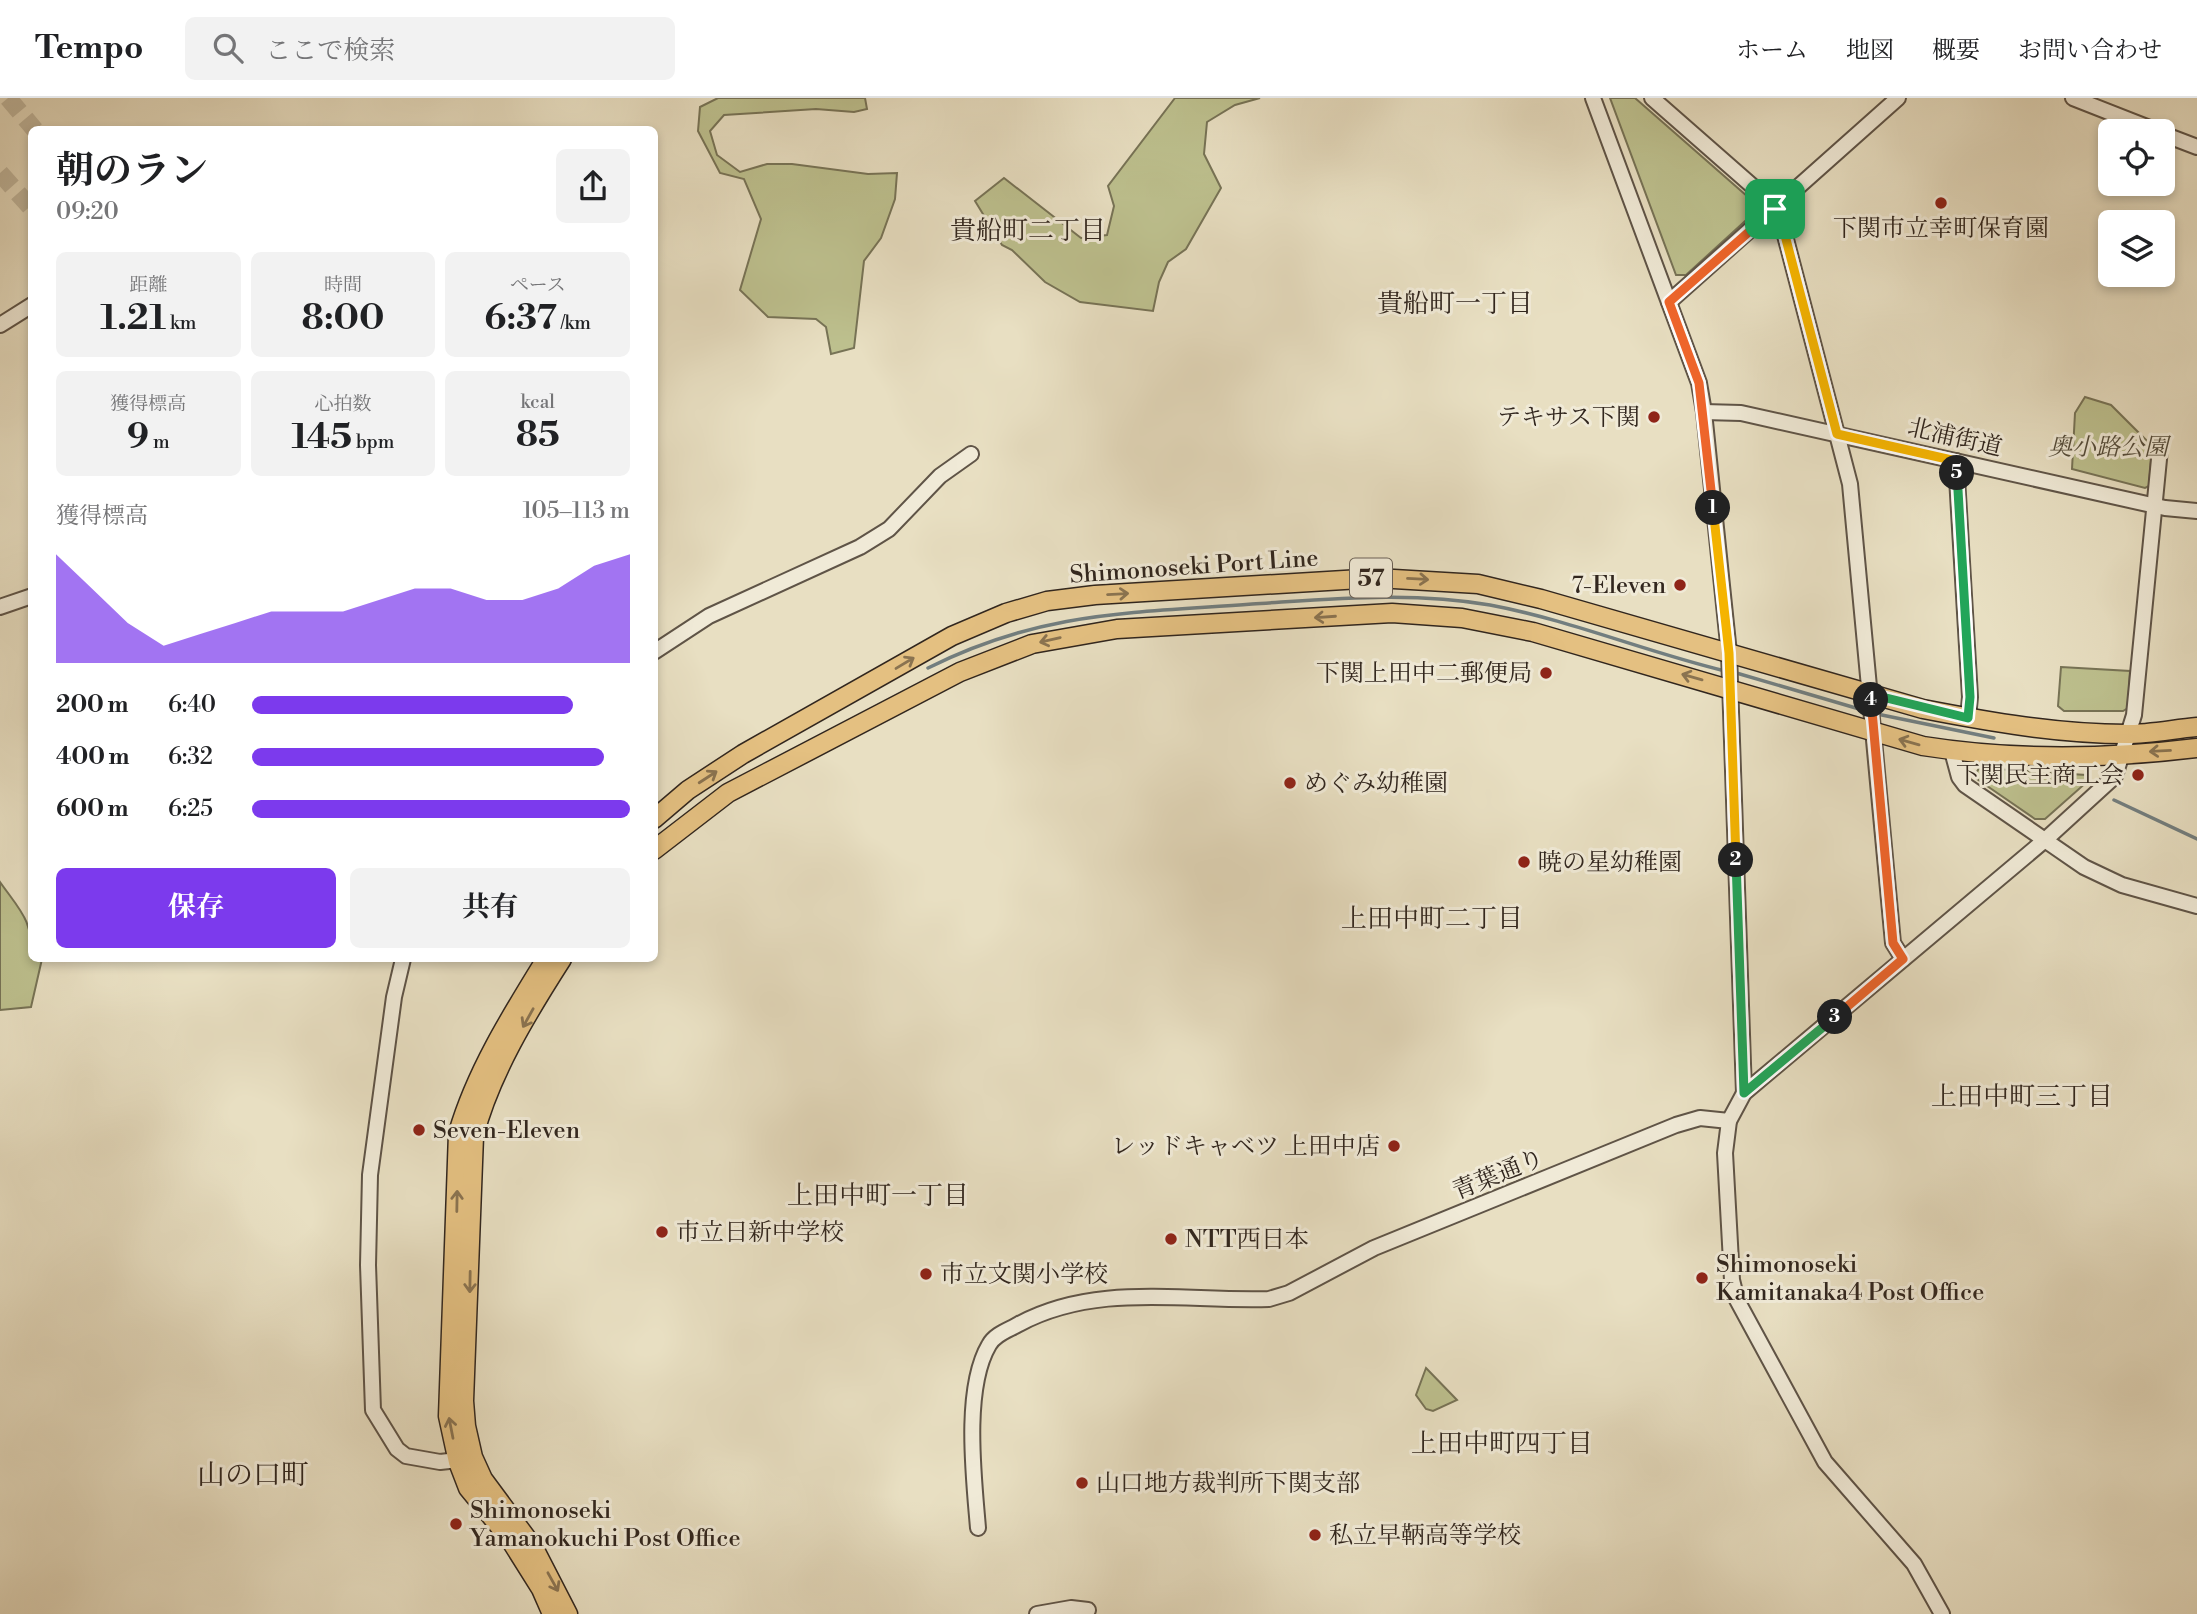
<!DOCTYPE html>
<html lang="ja">
<meta charset="utf-8">
<style>
body{margin:0;font-family:"Libre Bodoni","Noto Serif JP",serif;background:#f2f2f2;color:#202124;height:100vh;display:flex;flex-direction:column;font-size:26px;white-space:nowrap}
*{box-sizing:border-box;margin:0}
p{font-size:23px;color:#757577}
.icon{flex:none;width:38px;height:38px;fill:none;stroke:currentColor;stroke-width:2;stroke-linecap:round;stroke-linejoin:round}
.map{position:relative;flex:1;overflow:hidden}
.sheet{position:absolute;left:28px;top:28px;width:630px;height:836px;display:flex;flex-direction:column;background:#fff;border-radius:10px;box-shadow:0 4px 10px #0003}
.sheet>*{flex:none}
.tools{position:absolute;left:2098px;top:21px;display:grid;gap:14px}
.tools a{display:grid;place-items:center;width:77px;height:77px;border-radius:10px;background:#fff;box-shadow:0 4px 10px #0003;font-size:35px}
.pin{position:absolute;display:grid;place-items:center;width:60px;height:60px;color:#fff;margin:-30px;border-radius:14px;box-shadow:0 4px 10px #0006}
.km{position:absolute;width:35px;height:35px;margin:-18px;border-radius:50%;background:#222;color:#fff;font-size:19px;line-height:35px;text-align:center}
.round{display:grid;place-items:center;flex:none;width:74px;height:74px;border-radius:10px;background:#f2f2f2}
.head{display:flex;align-items:center;justify-content:space-between;height:119px;padding:0 28px}
h1{font-size:38px;font-weight:700;line-height:52px}
.figures{display:grid;grid-template-columns:repeat(3,1fr);gap:10px;height:119px;padding:7px 28px}
.figures div{display:grid;align-content:center;border-radius:10px;background:#f2f2f2;text-align:center}
.figures b{font-size:35px;font-weight:700}
.figures small{font-size:19px;font-weight:400}
.figures p{font-size:19px}
.chart{height:196px;padding:14px 28px}
.chart p{display:flex;justify-content:space-between}
.chart svg{width:100%;height:126px;margin-top:7px;fill:#7c3aed;opacity:.7}
.cta{display:flex;gap:14px;margin-top:auto;padding:14px 28px}
.cta a{flex:1;height:80px;border-radius:10px;background:#7c3aed;color:#fff;font-size:28px;font-weight:700;line-height:80px;text-align:center}
.cta a+a{background:#f2f2f2;color:#202124}
ul{padding:0 28px;list-style:none;font-size:23px}
li{display:grid;grid-template-columns:112px 84px 1fr;align-items:center;height:52px}
li i{height:18px;border-radius:9px;background:#7c3aed}
header{display:flex;align-items:center;gap:42px;box-sizing:border-box;height:98px;padding:0 35px;background:#fff;border-bottom:2px solid #e0e0e0}
header strong{font-size:33px}
nav{display:flex;gap:38px;margin-inline-start:auto;font-size:24px}
.search{width:490px;height:63px;background:#f2f2f2;display:flex;align-items:center;gap:18px;box-sizing:border-box;padding:0 24px;border-radius:10px;color:#757577;font-size:26px}
.map>svg:first-child{display:block}
</style>
<header>
<strong>Tempo</strong>
<div class="search"><svg class="icon" aria-label="search" viewBox="0 0 24 24"><circle cx="10" cy="10" r="6"/><path d="M15 15l6 6"/></svg>ここで検索</div>
<nav><a>ホーム</a><a>地図</a><a>概要</a><a>お問い合わせ</a></nav>
</header>
<div class="map">
<svg width="2197" height="1516" viewBox="0 0 2197 1516">
<rect width="100%" height="100%" fill="#e8dfc2"/>
<filter id="stains"><feTurbulence type="fractalNoise" baseFrequency=".00286" numOctaves="4"/><feColorMatrix values="0 0 0 0 .2 0 0 0 0 .09 0 0 0 0 .02 0 0 0 .5 -.17"/></filter>
<radialGradient id="worn" r=".72"><stop offset=".6" stop-color="#630" stop-opacity="0"/><stop offset="1" stop-color="#630" stop-opacity=".3"/></radialGradient>
<g fill="#bdc08e" stroke="#777356" stroke-width="2">
<polygon points="718,0 865,0 867,11 854,14 816,11 724,17 710,33 717,57 740,74 767,66 792,66 868,76 897,75 895,101 881,140 864,163 854,250 831,256 826,229 816,221 768,219 740,192 761,121 744,81 720,75 698,33 700,9"/>
<polygon points="1175,0 1260,0 1235,7 1207,24 1204,56 1221,90 1186,151 1168,164 1159,184 1153,213 1080,204 1045,184 1012,152 1002,147 975,103 1004,80 1081,140 1107,137 1114,108 1108,88"/>
<polygon points="1610,0 1635,0 1756,106 1755,114 1686,177 1676,177"/>
<polygon points="2085,299 2111,307 2152,348 2149,388 2145,390 2072,371 2075,315"/>
<polygon points="2061,569 2130,573 2128,610 2123,613 2064,613 2058,608"/>
<polygon points="1979,670 2086,677 2088,683 2045,721 2035,721 1974,679"/>
<path d="M0,784C22,815 32,821 32,861H42L31,909L0,912Z"/>
<polygon points="1426,1270 1457,1302 1433,1313 1426,1311 1416,1297"/>
</g>
<g fill="none" stroke-linecap="round" stroke-linejoin="round">
<g stroke="#727e7f" stroke-width="3.5">
<path d="M928,570C1042,513 1130,515 1252,506C1332,501 1411,493 1490,507C1570,522 1646,554 1725,573"/>
<polyline points="1733,574 1866,613"/>
<polyline points="1877,616 1994,640"/>
<polyline points="2114,702 2197,741"/>
</g>
<g stroke="#c3baa1" stroke-width="18" stroke-dasharray="18 9" stroke-linecap="butt">
<polyline points="8,0 35,32"/>
<polyline points="0,75 32,111"/>
</g>
<defs>
<g id="minor">
<polyline points="1593,0 1699,285 1704,314 1729,555 1744,995"/>
<polyline points="1652,0 1766,100 1782,126 1850,386 1893,845 1903,861"/>
<polyline points="2073,0 2157,33"/>
<polyline points="2163,36 2197,49"/>
<polyline points="1669,204 1898,0"/>
<polyline points="0,227 32,207"/>
<polyline points="1704,314 1741,315 2165,410 2197,413"/>
<polyline points="1956,363 1970,599 1968,620"/>
<polyline points="0,509 32,498"/>
<polyline points="654,554 709,518 860,449 889,431 940,378 971,356"/>
<polyline points="1952,653 1959,679 1965,687 2084,769 2122,787 2197,808"/>
<polyline points="403,861 394,899 370,1077 368,1167 373,1312 397,1351 406,1358 440,1364 467,1361"/>
<path d="M978,1430C974,1381 963,1291 989,1247C995,1236 1009,1232 1019,1226C1097,1184 1185,1204 1269,1201L1289,1195L1374,1150L1676,1027L1700,1020L1729,1023"/>
<polyline points="1037,1516 1071,1510 1088,1512"/>
<polyline points="1942,1516 1914,1466 1825,1364 1737,1202 1732,1182 1725,1055 1729,1023 1744,995 2045,742 2115,678 2134,617 2160,351"/>
</g>
<g id="major">
<path d="M654,721L688,692L743,656L952,538L1006,515L1047,503L1095,497L1377,480L1478,486L1541,501L1923,611C1990,624 2059,636 2127,636C2150,636 2174,631 2197,629"/>
<path d="M654,752L728,695L960,574L1032,546L1117,531L1392,515L1462,520L1533,534L1923,648C2012,662 2107,661 2197,650"/>
<path d="M546,861C512,916 476,973 458,1035L448,1318L458,1364L468,1390L509,1440L541,1491L552,1516"/>
<path d="M562,861C528,914 490,976 474,1038L464,1303L466,1328L473,1359L483,1381L534,1450L568,1516"/>
</g>
</defs>
<use href="#minor" stroke="#5f5447" stroke-width="18"/>
<use href="#major" stroke="#31261e" stroke-width="21"/>
<use href="#minor" stroke="#f0ead7" stroke-width="14"/>
<use href="#major" stroke="#e4c081" stroke-width="18"/>
</g>
<defs><path id="oneway-shaft" d="M-6 0H5M1.5-3L5.5 0L1.5 3" fill="none" stroke-width="1.6" stroke-linecap="round" stroke-linejoin="round" transform="scale(1.75)"/></defs>
<g stroke="#8a7350">
<use href="#oneway-shaft" transform="translate(1418 481) rotate(3)"/>
<use href="#oneway-shaft" transform="translate(1118 496) rotate(-3)"/>
<use href="#oneway-shaft" transform="translate(1325 519) rotate(176)"/>
<use href="#oneway-shaft" transform="translate(1050 542) rotate(167)"/>
<use href="#oneway-shaft" transform="translate(905 565) rotate(-31)"/>
<use href="#oneway-shaft" transform="translate(1692 579) rotate(-164)"/>
<use href="#oneway-shaft" transform="translate(1909 644) rotate(-164)"/>
<use href="#oneway-shaft" transform="translate(2160 653) rotate(177)"/>
<use href="#oneway-shaft" transform="translate(708 679) rotate(-33)"/>
<use href="#oneway-shaft" transform="translate(528 920) rotate(119)"/>
<use href="#oneway-shaft" transform="translate(457 1103) rotate(-89)"/>
<use href="#oneway-shaft" transform="translate(470 1184) rotate(91)"/>
<use href="#oneway-shaft" transform="translate(451 1330) rotate(-101)"/>
<use href="#oneway-shaft" transform="translate(553 1484) rotate(61)"/>
</g>
<g fill="none" stroke-linecap="round" stroke-linejoin="round">
<defs>
<polyline id="split-1" points="1713,410 1699,285 1669,204 1775,111"/>
<polyline id="split-2" points="1713,410 1729,555 1736,762"/>
<polyline id="split-3" points="1736,762 1744,995 1835,919"/>
<polyline id="split-4" points="1835,919 1903,861 1893,845 1871,602"/>
<polyline id="split-5" points="1871,602 1870,596 1968,620 1970,599 1957,375"/>
<polyline id="split-6" points="1775,111 1782,126 1837,336 1956,363 1957,375"/>
</defs>
<use href="#split-1" stroke="#fff" stroke-width="14"/>
<use href="#split-2" stroke="#fff" stroke-width="14"/>
<use href="#split-3" stroke="#fff" stroke-width="14"/>
<use href="#split-4" stroke="#fff" stroke-width="14"/>
<use href="#split-5" stroke="#fff" stroke-width="14"/>
<use href="#split-6" stroke="#fff" stroke-width="14"/>
<use href="#split-1" stroke="#f0652b" stroke-width="9"/>
<use href="#split-2" stroke="#f5b400" stroke-width="9"/>
<use href="#split-3" stroke="#22a559" stroke-width="9"/>
<use href="#split-4" stroke="#f0652b" stroke-width="9"/>
<use href="#split-5" stroke="#22a559" stroke-width="9"/>
<use href="#split-6" stroke="#f5b400" stroke-width="9"/>
</g>
<g fill="#8f2418" stroke="#f0ead7" stroke-width="2.5">
<circle cx="1941" cy="105" r="7"/>
<circle cx="1654" cy="319" r="7"/>
<circle cx="1680" cy="487" r="7"/>
<circle cx="1546" cy="575" r="7"/>
<circle cx="2138" cy="677" r="7"/>
<circle cx="1290" cy="685" r="7"/>
<circle cx="1524" cy="764" r="7"/>
<circle cx="419" cy="1032" r="7"/>
<circle cx="1394" cy="1048" r="7"/>
<circle cx="662" cy="1134" r="7"/>
<circle cx="1171" cy="1141" r="7"/>
<circle cx="926" cy="1176" r="7"/>
<circle cx="1702" cy="1180" r="7"/>
<circle cx="1082" cy="1385" r="7"/>
<circle cx="456" cy="1426" r="7"/>
<circle cx="1315" cy="1437" r="7"/>
</g>
<g text-anchor="middle" stroke-width="6" stroke-linejoin="round" paint-order="stroke">
<rect fill="#f0ead7" stroke="#6a6156" stroke-width="2" x="1350" y="460.5" width="42" height="39" rx="5"/>
<g font-size="23" font-weight="bold" fill="#31261e">
<text x="1371" y="488">57</text>
</g>
<g font-size="24" fill="#31261e" stroke="#f0ead7" text-anchor="start">
<text x="1941" y="138" text-anchor="middle">下関市立幸町保育園</text>
<text x="1640" y="327" text-anchor="end">テキサス下関</text>
<text x="1666" y="495" text-anchor="end">7-Eleven</text>
<text x="1532" y="583" text-anchor="end">下関上田中二郵便局</text>
<text x="2124" y="685" text-anchor="end">下関民主商工会</text>
<text x="1304" y="693">めぐみ幼稚園</text>
<text x="1538" y="772">暁の星幼稚園</text>
<text x="433" y="1040">Seven-Eleven</text>
<text x="1380" y="1056" text-anchor="end">レッドキャベツ 上田中店</text>
<text x="676" y="1142">市立日新中学校</text>
<text x="1185" y="1149">NTT西日本</text>
<text x="1716" y="1174">Shimonoseki<tspan x="1716" dy="28">Kamitanaka4 Post Office</tspan></text>
<text x="940" y="1184">市立文関小学校</text>
<text x="1096" y="1393">山口地方裁判所下関支部</text>
<text x="470" y="1420">Shimonoseki<tspan x="470" dy="28">Yamanokuchi Post Office</tspan></text>
<text x="1329" y="1445">私立早鞆高等学校</text>
</g>
<g font-size="24" fill="#31261e" stroke="#f0ead7">
<text transform="translate(1955 339) rotate(13)" y="8">北浦街道</text>
<text transform="translate(1194 468) rotate(-4)" y="8">Shimonoseki Port Line</text>
<text transform="translate(1498 1076) rotate(-22)" y="8">青葉通り</text>
</g>
<g font-size="24" font-style="italic" fill="#544c3a" stroke="#f0ead7">
<text x="2108" y="357">奥小路公園</text>
</g>
<g font-size="26" fill="#31261e" stroke="#f0ead7">
<text x="1028" y="141">貴船町二丁目</text>
<text x="1455" y="214">貴船町一丁目</text>
<text x="1432" y="829">上田中町二丁目</text>
<text x="2022" y="1007">上田中町三丁目</text>
<text x="878" y="1106">上田中町一丁目</text>
<text x="1502" y="1354">上田中町四丁目</text>
</g>
<g font-size="28" fill="#31261e" stroke="#f0ead7">
<text x="253" y="1386">山の口町</text>
</g>
</g>
<rect width="100%" height="100%" filter="url(#stains)"/>
<rect width="100%" height="100%" fill="url(#worn)"/>
</svg>
<div class="tools">
<a><svg class="icon" aria-label="locate" viewBox="0 0 24 24"><circle cx="12" cy="12" r="6"/><path d="M12 2v4M12 18v4M2 12h4M18 12h4"/></svg></a>
<a><svg class="icon" aria-label="layers" viewBox="0 0 24 24"><path d="M12 4l9 5-9 5-9-5zM3 14l9 5 9-5"/></svg></a>
</div>
<div class="pin" style="left:1775px;top:111px;background:#1e9e55"><svg class="icon" aria-label="arrive" viewBox="0 0 24 24"><path d="M6 21V4h12l-3 4 3 4H6"/></svg></div>
<b class="km" style="left:1713px;top:410px">1</b>
<b class="km" style="left:1736px;top:762px">2</b>
<b class="km" style="left:1835px;top:919px">3</b>
<b class="km" style="left:1871px;top:602px">4</b>
<b class="km" style="left:1957px;top:375px">5</b>
<section class="sheet">
<div class="head"><div><h1>朝のラン</h1><p>09:20</p></div><a class="round"><svg class="icon" aria-label="share" viewBox="0 0 24 24"><path d="M12 15V3M7 8l5-5 5 5M5 13v7h14v-7"/></svg></a></div>
<div class="figures">
<div><p>距離</p><b>1.21<small> km</small></b></div>
<div><p>時間</p><b>8:00</b></div>
<div><p>ペース</p><b>6:37<small> /km</small></b></div>
</div>
<div class="figures">
<div><p>獲得標高</p><b>9<small> m</small></b></div>
<div><p>心拍数</p><b>145<small> bpm</small></b></div>
<div><p>kcal</p><b>85</b></div>
</div>
<div class="chart"><p><span>獲得標高</span>105–113 m</p>
<svg viewBox="0 0 160 44" preserveAspectRatio="none"><path d="M0 44V6L10 18L20 30L30 38L40 34L50 30L60 26L70 26L80 26L90 22L100 18L110 18L120 22L130 22L140 18L150 10L160 6V44z"/></svg>
</div>
<ul>
<li><b>200 m</b>6:40<i style="width:85%"></i></li>
<li><b>400 m</b>6:32<i style="width:93%"></i></li>
<li><b>600 m</b>6:25<i style="width:100%"></i></li>
</ul>
<div class="cta"><a>保存</a><a>共有</a></div>
</section>
</div>
